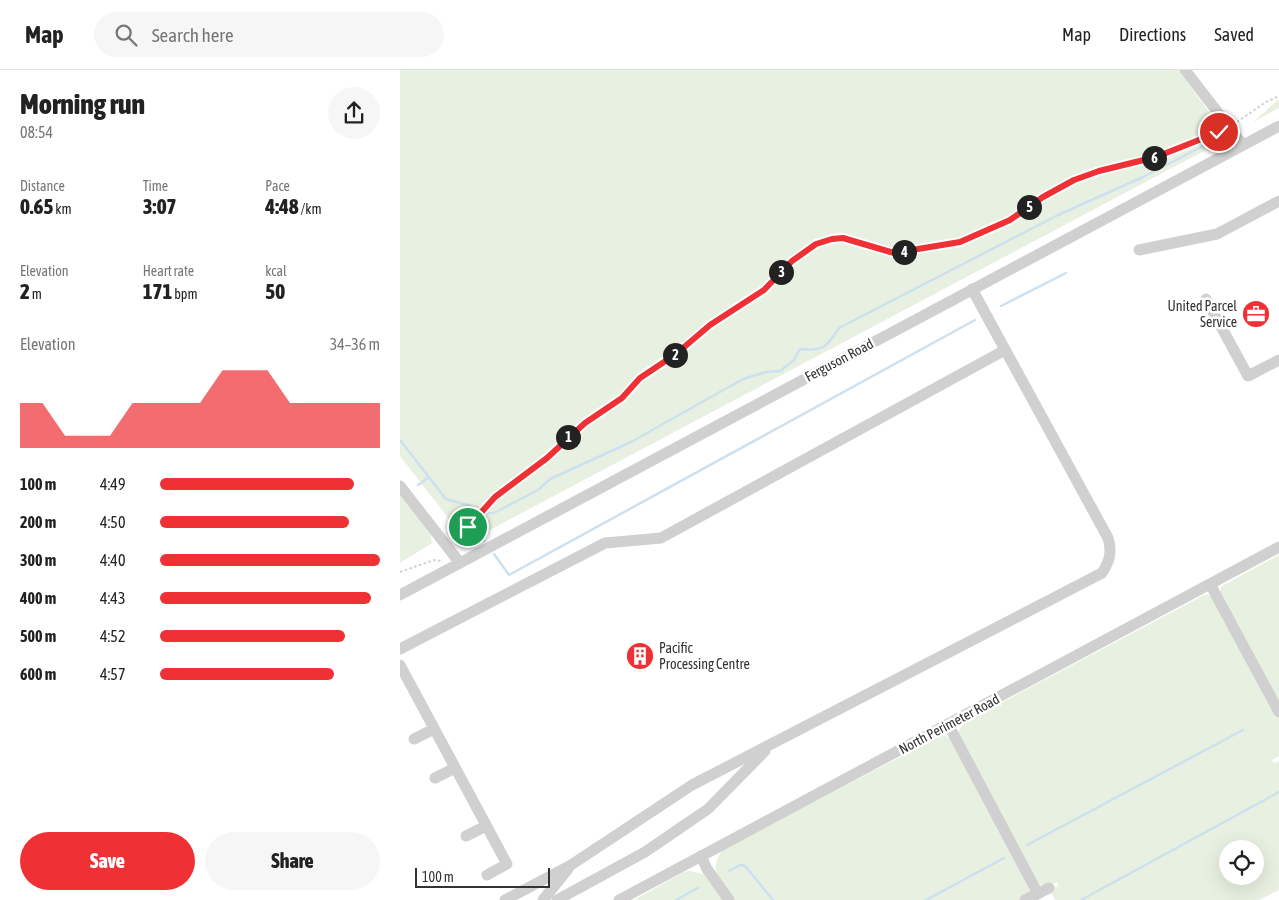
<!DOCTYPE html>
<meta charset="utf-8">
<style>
body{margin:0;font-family:"Asap Condensed",sans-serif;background:#f6f6f6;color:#222;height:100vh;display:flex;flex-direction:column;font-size:19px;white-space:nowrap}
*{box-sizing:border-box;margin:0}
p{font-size:16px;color:#767676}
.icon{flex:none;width:28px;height:28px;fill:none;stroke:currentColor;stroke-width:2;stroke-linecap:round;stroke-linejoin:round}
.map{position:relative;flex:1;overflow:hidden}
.side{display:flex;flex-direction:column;background:#fff;width:400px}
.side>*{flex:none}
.buttons{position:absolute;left:819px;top:770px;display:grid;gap:10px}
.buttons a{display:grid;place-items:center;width:45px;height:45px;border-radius:50%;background:#fff;box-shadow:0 5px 20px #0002;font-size:25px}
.scale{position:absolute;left:15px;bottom:12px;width:135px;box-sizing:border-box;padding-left:5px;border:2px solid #333;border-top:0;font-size:14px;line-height:18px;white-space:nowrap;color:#333;-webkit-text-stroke:4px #fff;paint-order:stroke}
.pin{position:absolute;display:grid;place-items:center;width:42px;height:42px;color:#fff;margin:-21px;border:2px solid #fff;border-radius:50%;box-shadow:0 1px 5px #0007}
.km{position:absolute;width:25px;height:25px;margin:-12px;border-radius:50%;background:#222;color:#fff;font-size:14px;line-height:25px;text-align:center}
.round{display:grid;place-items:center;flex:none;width:52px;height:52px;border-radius:26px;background:#f6f6f6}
.head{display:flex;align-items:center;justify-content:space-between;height:85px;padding:0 20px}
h1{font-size:28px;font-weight:800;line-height:38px}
.figures{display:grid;grid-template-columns:repeat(3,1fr);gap:8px;height:85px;padding:5px 20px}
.figures div{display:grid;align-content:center}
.figures b{font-size:21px;font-weight:800}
.figures small{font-size:14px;font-weight:400}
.figures p{font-size:14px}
.chart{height:140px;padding:10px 20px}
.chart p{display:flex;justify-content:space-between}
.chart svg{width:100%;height:90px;margin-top:5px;fill:#ef3035;opacity:.7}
.button{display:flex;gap:10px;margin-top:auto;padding:10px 20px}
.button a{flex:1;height:58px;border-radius:30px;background:#ef3035;color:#fff;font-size:20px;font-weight:800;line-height:58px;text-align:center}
.button a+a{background:#f6f6f6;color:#222}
ul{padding:0 20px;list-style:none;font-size:16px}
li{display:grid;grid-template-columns:80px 60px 1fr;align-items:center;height:38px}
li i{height:12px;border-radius:6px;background:#ef3035}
header{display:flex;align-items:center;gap:30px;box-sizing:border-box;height:70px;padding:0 25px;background:#fff;border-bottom:1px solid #e0e0e0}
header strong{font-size:24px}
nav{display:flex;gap:28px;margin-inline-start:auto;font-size:18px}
.search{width:350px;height:45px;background:#f6f6f6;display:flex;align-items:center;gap:12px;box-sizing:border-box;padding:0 18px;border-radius:28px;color:#767676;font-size:19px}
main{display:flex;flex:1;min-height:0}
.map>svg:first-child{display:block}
</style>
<header>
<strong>Map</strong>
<div class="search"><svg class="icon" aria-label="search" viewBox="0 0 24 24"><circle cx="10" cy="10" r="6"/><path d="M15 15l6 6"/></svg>Search here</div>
<nav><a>Map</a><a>Directions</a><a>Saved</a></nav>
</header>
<main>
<section class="side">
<div class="head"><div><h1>Morning run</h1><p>08:54</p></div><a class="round"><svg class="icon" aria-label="share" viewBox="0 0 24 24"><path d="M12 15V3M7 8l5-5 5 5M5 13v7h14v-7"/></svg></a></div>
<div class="figures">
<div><p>Distance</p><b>0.65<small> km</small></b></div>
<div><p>Time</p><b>3:07</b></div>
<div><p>Pace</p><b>4:48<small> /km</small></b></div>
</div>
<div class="figures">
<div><p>Elevation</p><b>2<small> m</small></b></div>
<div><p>Heart rate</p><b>171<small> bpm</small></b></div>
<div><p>kcal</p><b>50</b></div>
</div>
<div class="chart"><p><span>Elevation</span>34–36 m</p>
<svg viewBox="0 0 160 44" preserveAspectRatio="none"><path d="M0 44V22L10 22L20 38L30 38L40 38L50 22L60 22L70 22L80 22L90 6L100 6L110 6L120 22L130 22L140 22L150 22L160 22V44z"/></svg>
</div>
<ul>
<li><b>100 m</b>4:49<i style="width:88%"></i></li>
<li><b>200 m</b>4:50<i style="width:86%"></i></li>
<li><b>300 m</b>4:40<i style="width:100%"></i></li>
<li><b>400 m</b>4:43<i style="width:96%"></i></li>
<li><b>500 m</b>4:52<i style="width:84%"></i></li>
<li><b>600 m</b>4:57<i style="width:79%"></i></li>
</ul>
<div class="button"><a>Save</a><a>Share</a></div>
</section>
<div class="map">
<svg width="879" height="830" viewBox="0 0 879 830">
<rect width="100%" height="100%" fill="#fff"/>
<g fill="#e8f0e1" fill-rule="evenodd">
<polygon points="0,0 778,0 821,58 823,64 821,72 67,472 0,386"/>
<polygon points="879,29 879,38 853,52"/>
<polygon points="0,422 30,460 32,473 0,493"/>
<polygon points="879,485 879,638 819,523 822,516"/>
<path d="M806,524L815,529L879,649V686L872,690L874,693L879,691V820L859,830H655L650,820L658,816L657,812L648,816L637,814L559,668V660L567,651ZM828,779H855V806H828Z"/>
<path d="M542,665L550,668L630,821L622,830H333C321,813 307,799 323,780Z"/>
<polygon points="290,801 303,804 324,830 234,830 284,802"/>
</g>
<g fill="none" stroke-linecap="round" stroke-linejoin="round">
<g stroke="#cde0ef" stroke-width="2.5">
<polyline points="601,236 666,203"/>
<polyline points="0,370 46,429 71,436 83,443 72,457 84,471"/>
<polyline points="18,415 29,407"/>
<path d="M83,443H94L138,420L150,409L231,372L343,309L366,302L380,301L394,290L400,279C424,281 426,278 439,258L658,145L743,107L805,75"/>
<polyline points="94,484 109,505 575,250"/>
<polyline points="627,775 843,660"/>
<polyline points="329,801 340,795 345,796 373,830"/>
<polyline points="276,830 298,818"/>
<polyline points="526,830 604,788"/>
<polyline points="681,830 879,722"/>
</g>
<g stroke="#d0d0d0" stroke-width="2" stroke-dasharray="2.5 2.5" stroke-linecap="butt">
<polyline points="837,52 866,32 879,26"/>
<polyline points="51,466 68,457 95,427 147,388 185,353 222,328 240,308 276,284 310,255 364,219 392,191 416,174 432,169 443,168 494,183 560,173 610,150 643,127 674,110 699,101 756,87 820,61"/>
<polyline points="0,502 34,490 43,491"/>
</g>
<g stroke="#d0d0d0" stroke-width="11">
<polyline points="785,0 843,75"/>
<polyline points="739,180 817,164 879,131"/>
<polyline points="806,229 848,306 879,290"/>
<polyline points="0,416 60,493"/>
<polyline points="810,514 879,642"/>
<polyline points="0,525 879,56"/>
<polyline points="0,579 205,473 261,468 605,280"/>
<polyline points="0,595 107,794 87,805"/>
<polyline points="548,654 638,824"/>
<polyline points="14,669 34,659"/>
<polyline points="35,708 55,698"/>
<polyline points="66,766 86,756"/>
<polyline points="301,786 307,799 329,830"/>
<path d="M105,830L171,795L292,715L702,503C710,491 712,481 708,468L572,219"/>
<polyline points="143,830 168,799"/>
<polyline points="157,830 245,782 308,739 365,681"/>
<polyline points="219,830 879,477"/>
<polyline points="625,830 649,818"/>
</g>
</g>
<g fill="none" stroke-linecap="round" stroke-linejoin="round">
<defs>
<polyline id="route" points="68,457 95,427 147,388 185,353 222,328 240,308 276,284 310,255 364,220 392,191 416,174 432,169 443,168 494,183 560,172 610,150 643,127 674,110 699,101 756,87 819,62"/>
</defs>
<use href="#route" stroke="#fff" stroke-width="10"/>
<use href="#route" stroke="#ef3035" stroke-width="6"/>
</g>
<defs>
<symbol id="office-disc" viewBox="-11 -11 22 22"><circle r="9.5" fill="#ef3035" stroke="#fff"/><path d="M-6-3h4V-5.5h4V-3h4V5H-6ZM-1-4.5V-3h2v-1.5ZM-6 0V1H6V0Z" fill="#fff"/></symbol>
<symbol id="building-disc" viewBox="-11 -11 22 22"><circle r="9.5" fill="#ef3035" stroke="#fff"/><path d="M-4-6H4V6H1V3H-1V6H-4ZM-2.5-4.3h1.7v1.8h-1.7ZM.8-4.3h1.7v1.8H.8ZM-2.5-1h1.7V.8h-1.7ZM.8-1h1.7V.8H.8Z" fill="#fff"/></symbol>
</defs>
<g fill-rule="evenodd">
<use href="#office-disc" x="840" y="228" width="32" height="32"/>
<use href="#building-disc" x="224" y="570" width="32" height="32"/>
</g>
<g text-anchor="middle" stroke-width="5" stroke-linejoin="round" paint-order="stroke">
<g font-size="14" fill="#333" stroke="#fff" text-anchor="end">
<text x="837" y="241">United Parcel<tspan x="837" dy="16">Service</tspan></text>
<text x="259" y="583" text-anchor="start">Pacific<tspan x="259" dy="16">Processing Centre</tspan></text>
</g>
<g font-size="14" fill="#333" stroke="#fff">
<text transform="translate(439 290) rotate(-28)" y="5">Ferguson Road</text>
<text transform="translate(549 654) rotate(-28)" y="5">North Perimeter Road</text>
</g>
</g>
</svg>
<div class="buttons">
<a><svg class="icon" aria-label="locate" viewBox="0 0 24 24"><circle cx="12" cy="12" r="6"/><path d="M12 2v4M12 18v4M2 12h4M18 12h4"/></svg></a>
</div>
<div class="scale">100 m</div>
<div class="pin" style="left:68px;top:457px;background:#1e9e55"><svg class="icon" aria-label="arrive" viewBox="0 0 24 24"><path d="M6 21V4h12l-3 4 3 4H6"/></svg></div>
<div class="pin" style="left:819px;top:62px;background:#d93025"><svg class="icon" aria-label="check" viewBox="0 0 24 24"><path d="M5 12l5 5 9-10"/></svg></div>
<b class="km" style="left:168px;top:367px">1</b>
<b class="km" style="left:275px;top:285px">2</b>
<b class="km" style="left:381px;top:202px">3</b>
<b class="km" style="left:504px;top:182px">4</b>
<b class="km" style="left:629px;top:137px">5</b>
<b class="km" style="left:754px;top:88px">6</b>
</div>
</main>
